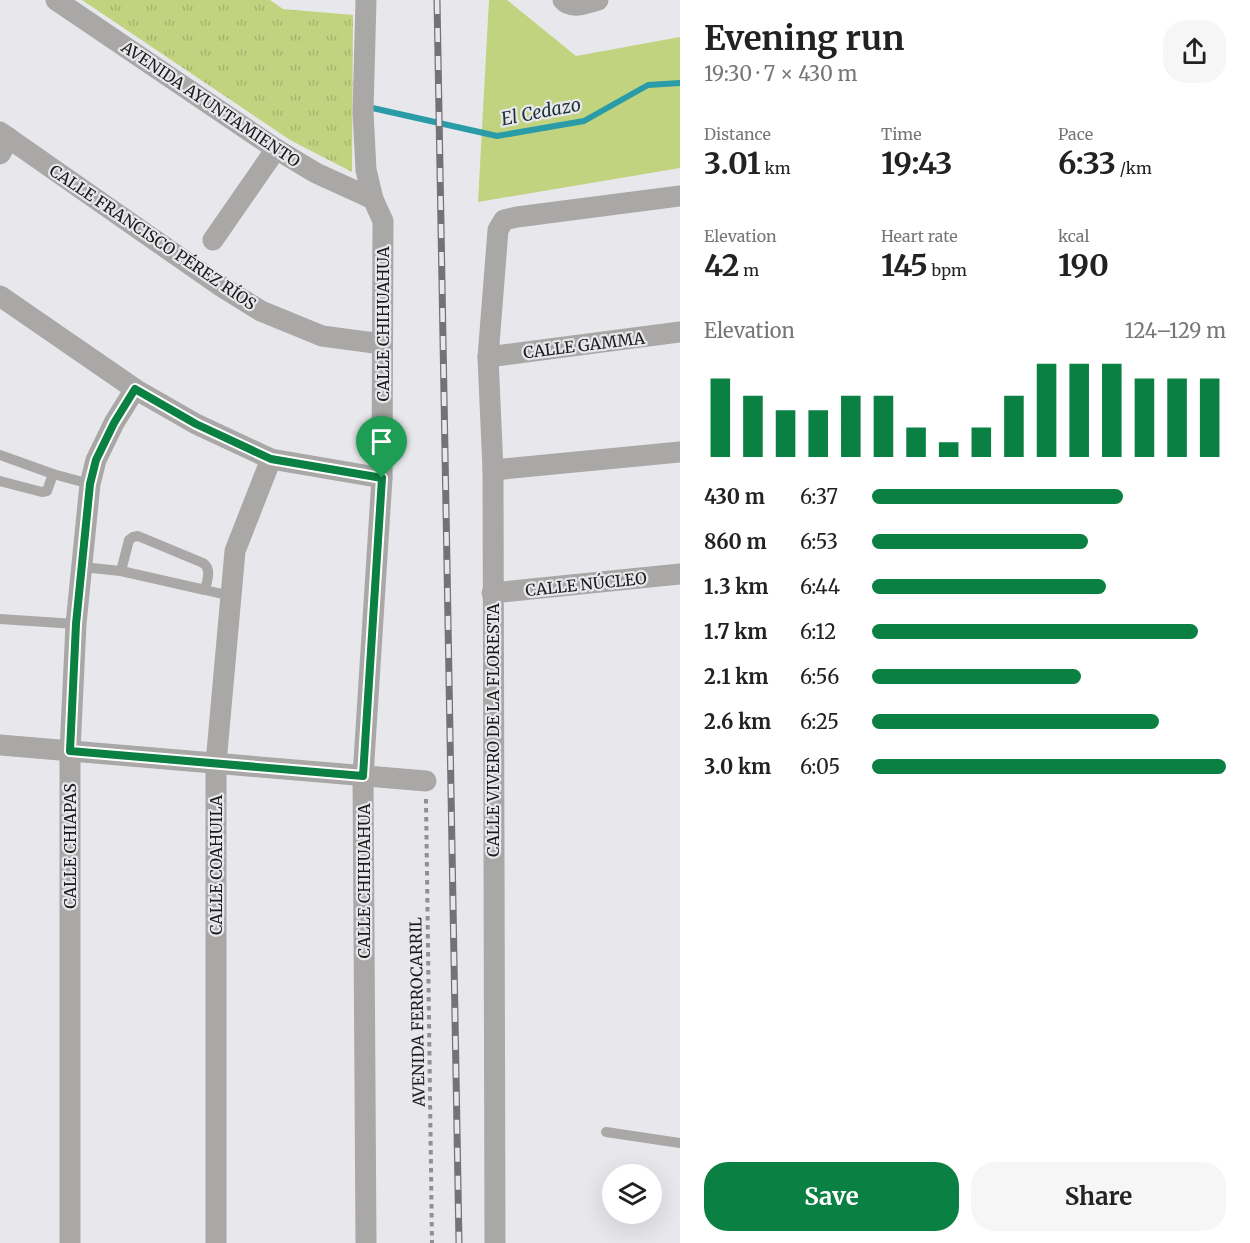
<!DOCTYPE html>
<meta charset="utf-8">
<style>
body{margin:0;font-family:Merriweather,serif;background:#f6f6f6;color:#222;height:100vh;display:flex;flex-direction:column;font-size:22px;white-space:nowrap}
*{box-sizing:border-box;margin:0}
p{font-size:20px;color:#767676}
.icon{flex:none;width:33px;height:33px;fill:none;stroke:currentColor;stroke-width:2;stroke-linecap:round;stroke-linejoin:round}
.map{position:relative;flex:1;overflow:hidden}
.sheet{display:flex;flex-direction:column;background:#fff;width:570px}
.sheet>*{flex:none}
.buttons{position:absolute;left:602px;top:1164px;display:grid;gap:12px}
.buttons a{display:grid;place-items:center;width:60px;height:60px;border-radius:50%;background:#fff;box-shadow:0 6px 24px #0002;font-size:30px}
.pin{position:absolute;display:grid;place-items:center;width:51px;height:51px;color:#fff;margin:-62px -26px;border-radius:50% 50% 50% 0;rotate:-45deg;box-shadow:0 0 6px #0007}
.pin .icon{rotate:45deg}
.round{display:grid;place-items:center;flex:none;width:63px;height:63px;border-radius:24px;background:#f6f6f6}
.summary{display:flex;align-items:center;justify-content:space-between;height:102px;padding:0 24px}
h1{font-size:33px;font-weight:700;line-height:45px}
.metrics{display:grid;grid-template-columns:repeat(3,1fr);gap:9px;height:102px;padding:6px 24px}
.metrics div{display:grid;align-content:center}
.metrics b{font-size:30px;font-weight:700}
.metrics small{font-size:16px;font-weight:400}
.metrics p{font-size:16px}
.chart{height:168px;padding:12px 24px}
.chart p{display:flex;justify-content:space-between}
.chart svg{width:100%;height:108px;margin-top:6px;stroke:#0b8043;stroke-width:6}
.primary-button{display:flex;gap:12px;margin-top:auto;padding:12px 24px}
.primary-button a{flex:1;height:69px;border-radius:24px;background:#0b8043;color:#fff;font-size:24px;font-weight:700;line-height:69px;text-align:center}
.primary-button a+a{background:#f6f6f6;color:#222}
ul{padding:0 24px;list-style:none;font-size:20px}
li{display:grid;grid-template-columns:96px 72px 1fr;align-items:center;height:45px}
li i{height:15px;border-radius:8px;background:#0b8043}
main{display:flex;flex:1;min-height:0}
.map>svg:first-child{display:block}
</style>
<main>
<div class="map">
<svg width="680" height="1243" viewBox="0 0 680 1243">
<defs>
<pattern id="park-tufts" width="24" height="20" patternUnits="userSpaceOnUse" patternTransform="scale(1.5)"><rect width="24" height="20" fill="#c1d37f"/><path d="M3 7l-1-3M5 7V3M7 7l1-3M15 17l-1-3M17 17v-4M19 17l1-3" fill="none" stroke="#a5b56d"/></pattern>
</defs>
<rect width="100%" height="100%" fill="#e8e8ec"/>
<polygon fill="#c1d37f" points="489,0 507,0 576,56 680,37 680,168 478,202"/>
<polygon fill="url(#park-tufts)" points="82,0 270,0 283,9 353,15 352,172 290,140"/>
<g fill="none" stroke-linecap="round" stroke-linejoin="round">
<polyline stroke="#2a9ca8" stroke-width="6" points="368,107 497,136 584,121 648,85 680,83"/>
<polyline stroke="#909093" stroke-width="4" stroke-dasharray="4.5 4.5" stroke-linecap="butt" points="426,799 432,1243"/>
<g stroke="#aaa8a7" stroke-width="10">
<polyline points="0,455 53,474 90,484"/>
<polyline points="0,481 42,492 47,491 53,474"/>
<polyline points="82,567 121,571 205,590"/>
<path d="M121,571L129,540L133,537L138,536L203,563C212,569 207,581 205,590L231,596"/>
<polyline points="0,619 76,624"/>
<polyline points="606,1132 680,1143"/>
</g>
<g stroke="#aaa8a7" stroke-width="21">
<polyline points="56,0 276,149 316,173 373,199"/>
<polyline points="366,0 363,112 366,170 373,199 383,221 382,478 363,776 366,1243"/>
<path d="M563,0C572,10 586,3 598,0"/>
<polyline points="0,132 219,285 261,311 322,336 382,344"/>
<polyline points="0,154 9,138"/>
<polyline points="213,240 276,149"/>
<polyline points="0,296 135,389 196,424 271,459 382,478"/>
<polyline points="488,357 680,332"/>
<polyline points="493,470 680,452"/>
<polyline points="492,593 680,574"/>
<polyline points="0,745 426,781"/>
<polyline points="70,1243 70,751 76,624 90,484 96,460 114,423 135,389"/>
<polyline points="216,1243 216,763 235,551 271,459"/>
<polyline points="495,1243 493,470 488,357 498,230 504,220 517,217 680,196"/>
</g>
<defs>
<polyline id="rail" points="437,0 459,1243"/>
</defs>
<use href="#rail" stroke="#737375" stroke-width="7"/>
<use href="#rail" stroke="#e8e8ec" stroke-width="4.5" stroke-dasharray="14" stroke-linecap="butt"/>
</g>
<g fill="none" stroke-linecap="round" stroke-linejoin="round">
<defs>
<polygon id="route" points="135,389 196,424 271,459 382,478 363,776 70,751 76,624 90,484 96,460 114,423"/>
</defs>
<use href="#route" stroke="#fff" stroke-width="12"/>
<use href="#route" stroke="#0b8043" stroke-width="8"/>
</g>
<g text-anchor="middle" stroke-width="4.5" stroke-linejoin="round" paint-order="stroke">
<g font-size="16" fill="#1b1b1c" stroke="#e8e8ec">
<text transform="translate(211 104) rotate(34)" y="6">AVENIDA AYUNTAMIENTO</text>
<text transform="translate(153 237) rotate(34)" y="6">CALLE FRANCISCO PÉREZ RÍOS</text>
<text transform="translate(383 324) rotate(-90)" y="6">CALLE CHIHUAHUA</text>
<text transform="translate(584 345) rotate(-7)" y="6">CALLE GAMMA</text>
<text transform="translate(586 584) rotate(-6)" y="6">CALLE NÚCLEO</text>
<text transform="translate(493 730) rotate(-90)" y="6">CALLE VIVERO DE LA FLORESTA</text>
<text transform="translate(70 846) rotate(-90)" y="6">CALLE CHIAPAS</text>
<text transform="translate(216 865) rotate(-90)" y="6">CALLE COAHUILA</text>
<text transform="translate(364 881) rotate(-90)" y="6">CALLE CHIHUAHUA</text>
<text transform="translate(417 1012) rotate(-91)" y="6">AVENIDA FERROCARRIL</text>
</g>
<g font-size="18" font-style="italic" fill="#1a3235" stroke="#e8e8ec">
<text transform="translate(541 112) rotate(-11)" y="6">El Cedazo</text>
</g>
</g>
</svg>
<div class="buttons">
<a><svg class="icon" aria-label="layers" viewBox="0 0 24 24"><path d="M12 4l9 5-9 5-9-5zM3 14l9 5 9-5"/></svg></a>
</div>
<div class="pin" style="left:382px;top:478px;background:#1e9e55"><svg class="icon" aria-label="arrive" viewBox="0 0 24 24"><path d="M6 21V4h12l-3 4 3 4H6"/></svg></div>
</div>
<section class="sheet">
<div class="summary"><div><h1>Evening run</h1><p>19:30 · 7 × 430 m</p></div><a class="round"><svg class="icon" aria-label="share" viewBox="0 0 24 24"><path d="M12 15V3M7 8l5-5 5 5M5 13v7h14v-7"/></svg></a></div>
<div class="metrics">
<div><p>Distance</p><b>3.01<small> km</small></b></div>
<div><p>Time</p><b>19:43</b></div>
<div><p>Pace</p><b>6:33<small> /km</small></b></div>
</div>
<div class="metrics">
<div><p>Elevation</p><b>42<small> m</small></b></div>
<div><p>Heart rate</p><b>145<small> bpm</small></b></div>
<div><p>kcal</p><b>190</b></div>
</div>
<div class="chart"><p><span>Elevation</span>124–129 m</p>
<svg viewBox="0 0 160 44" preserveAspectRatio="none"><path d="M5 44V12M15 44V19M25 44V25M35 44V25M45 44V19M55 44V19M65 44V32M75 44V38M85 44V32M95 44V19M105 44V6M115 44V6M125 44V6M135 44V12M145 44V12M155 44V12"/></svg>
</div>
<ul>
<li><b>430 m</b>6:37<i style="width:71%"></i></li>
<li><b>860 m</b>6:53<i style="width:61%"></i></li>
<li><b>1.3 km</b>6:44<i style="width:66%"></i></li>
<li><b>1.7 km</b>6:12<i style="width:92%"></i></li>
<li><b>2.1 km</b>6:56<i style="width:59%"></i></li>
<li><b>2.6 km</b>6:25<i style="width:81%"></i></li>
<li><b>3.0 km</b>6:05<i style="width:100%"></i></li>
</ul>
<div class="primary-button"><a>Save</a><a>Share</a></div>
</section>
</main>
